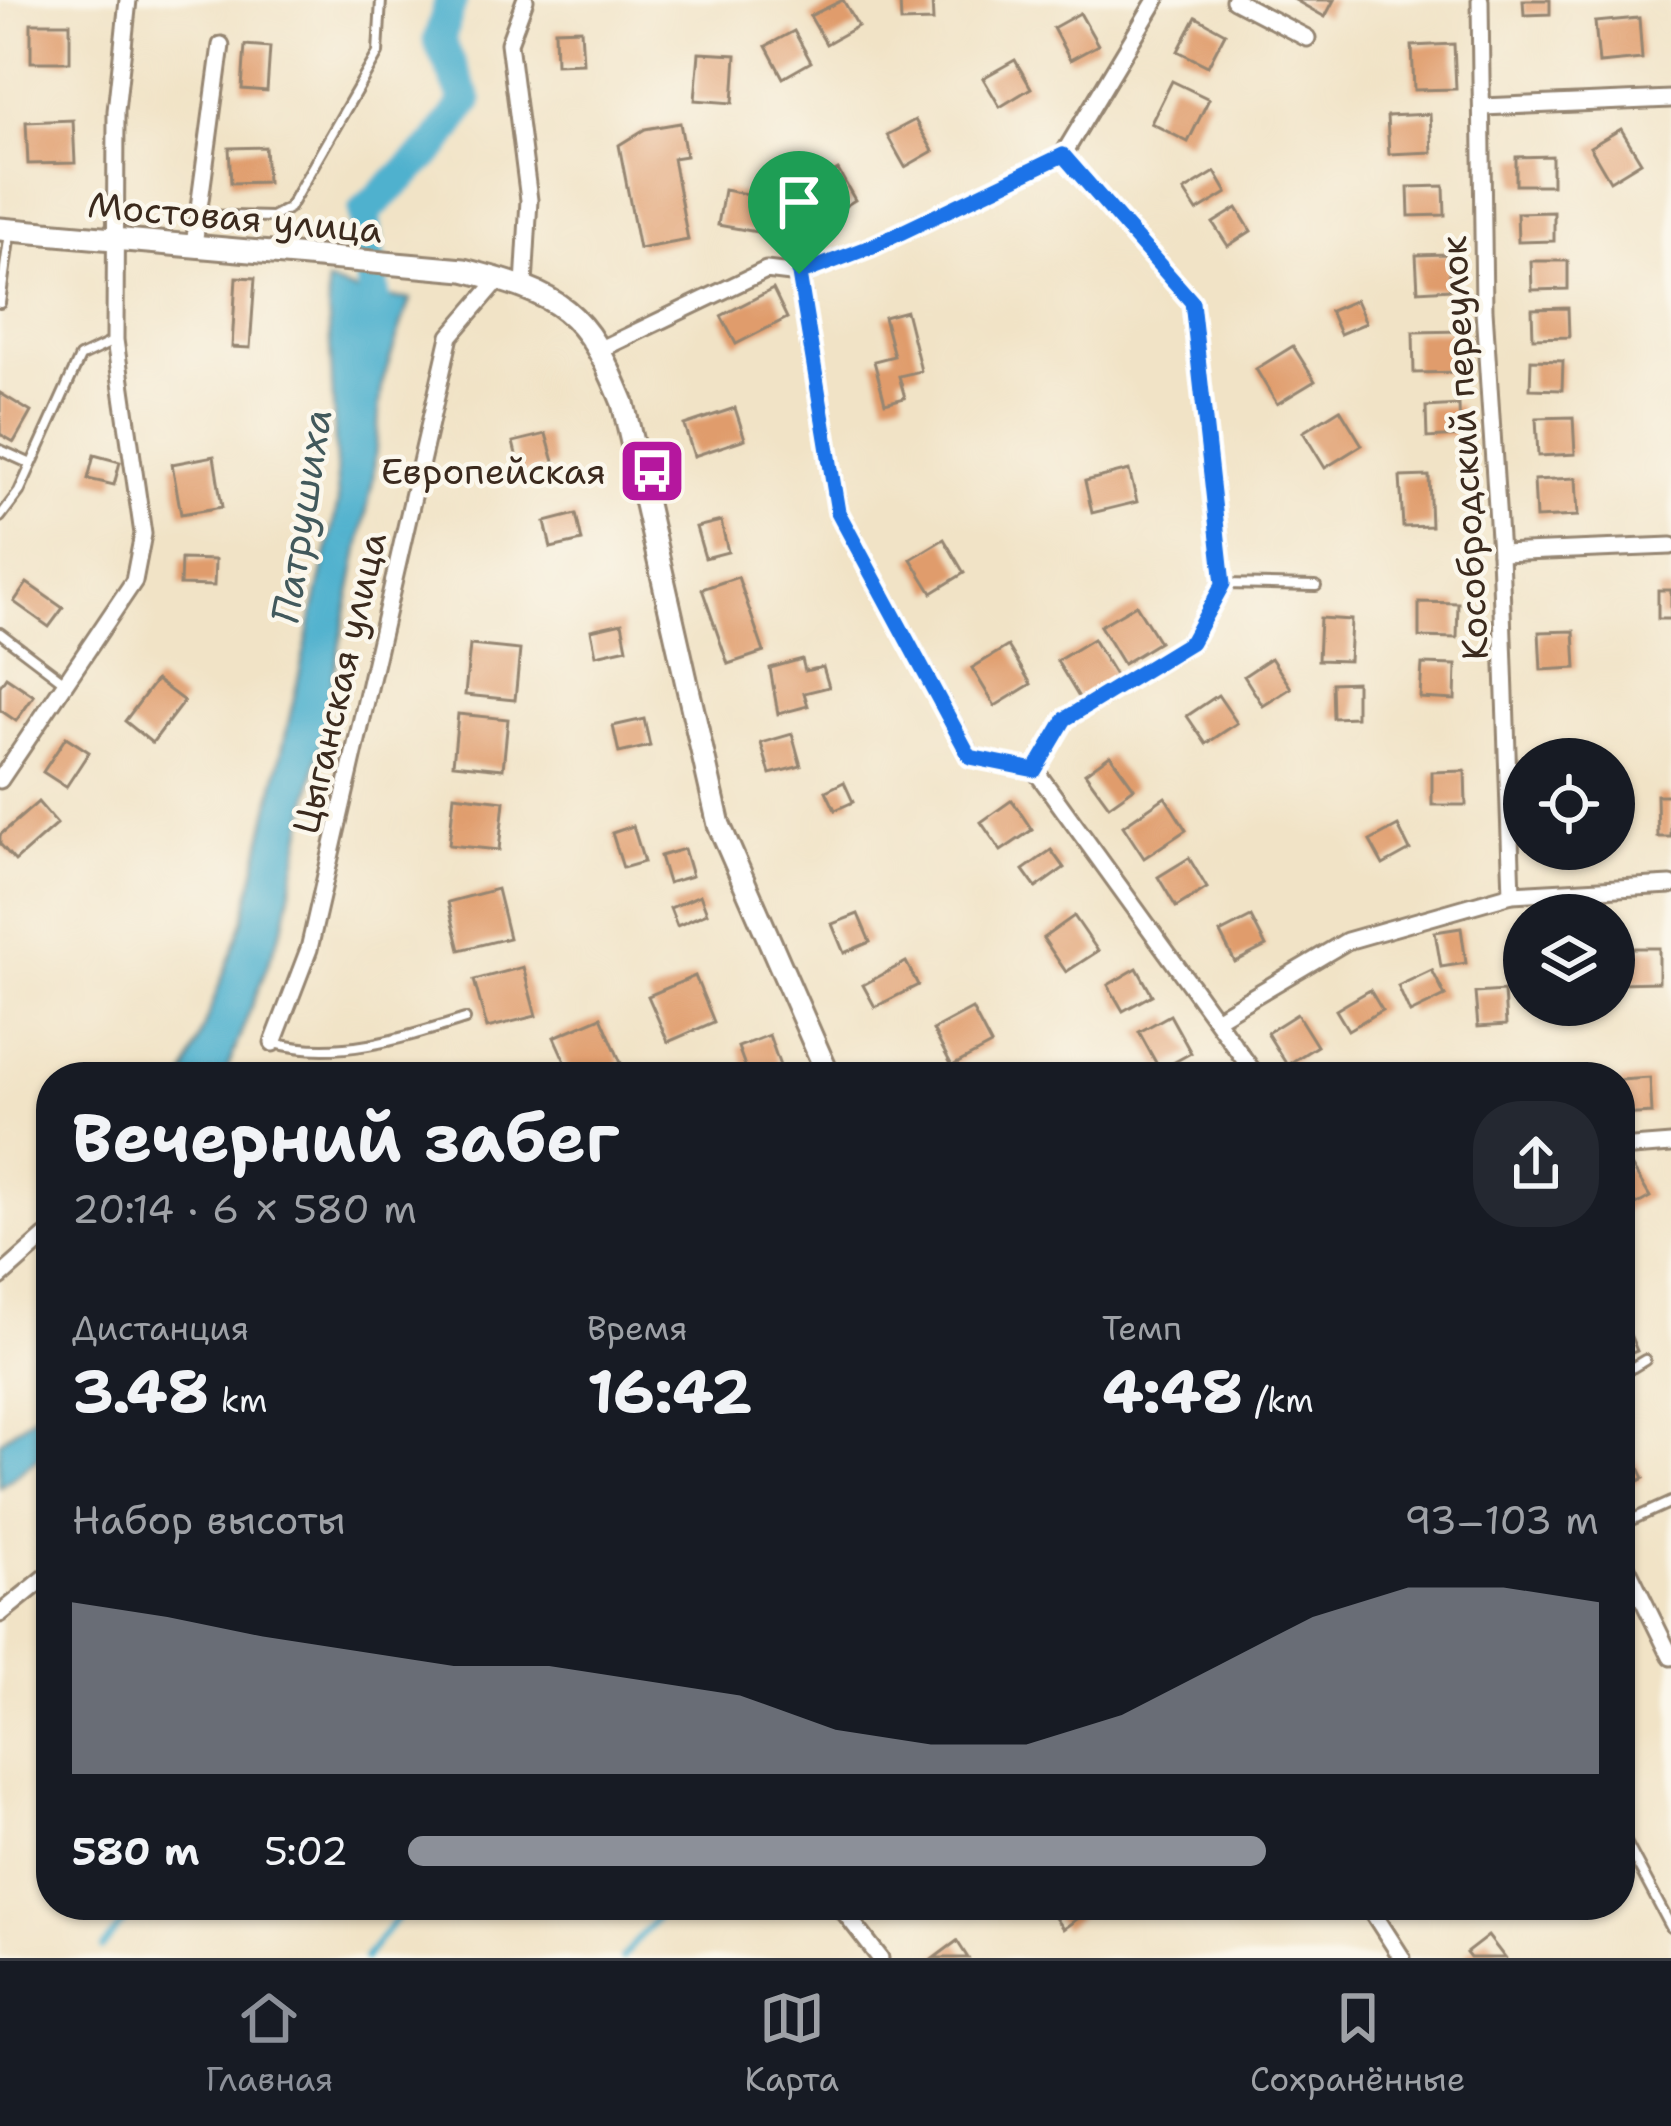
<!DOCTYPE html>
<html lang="ru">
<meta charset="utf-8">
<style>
body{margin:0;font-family:"Shantell Sans",sans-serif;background:#242831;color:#f1f3f6;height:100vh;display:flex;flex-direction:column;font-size:45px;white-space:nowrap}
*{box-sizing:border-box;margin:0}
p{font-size:39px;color:#9ea1a6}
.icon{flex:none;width:66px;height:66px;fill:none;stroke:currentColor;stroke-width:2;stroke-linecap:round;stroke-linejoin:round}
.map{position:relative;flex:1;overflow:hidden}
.panel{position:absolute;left:36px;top:1062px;width:1599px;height:858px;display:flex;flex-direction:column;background:#171b24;border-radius:48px;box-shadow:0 3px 9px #0004}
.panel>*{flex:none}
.buttons{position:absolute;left:1503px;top:738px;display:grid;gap:24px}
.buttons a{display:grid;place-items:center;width:132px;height:132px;border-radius:50%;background:#171b24;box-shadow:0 3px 9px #0004;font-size:60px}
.pin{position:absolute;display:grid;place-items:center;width:102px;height:102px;color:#fff;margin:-123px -51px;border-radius:50% 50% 50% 0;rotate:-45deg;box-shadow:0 0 12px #0007}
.pin .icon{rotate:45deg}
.round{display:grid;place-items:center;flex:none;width:126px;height:126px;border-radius:48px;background:#242831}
.overview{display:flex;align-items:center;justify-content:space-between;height:204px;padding:0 36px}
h1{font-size:66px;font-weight:700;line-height:90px}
.metrics{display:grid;grid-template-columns:repeat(3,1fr);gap:18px;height:204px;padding:12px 36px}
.metrics div{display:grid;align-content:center}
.metrics b{font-size:60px;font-weight:700}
.metrics small{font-size:33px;font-weight:400}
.metrics p{font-size:33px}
.chart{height:336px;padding:24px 36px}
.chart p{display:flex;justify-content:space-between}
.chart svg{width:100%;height:216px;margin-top:12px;fill:#8c9099;opacity:.7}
ul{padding:0 36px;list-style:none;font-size:39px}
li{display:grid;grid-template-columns:192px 144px 1fr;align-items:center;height:90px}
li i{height:30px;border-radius:15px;background:#8c9099}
.tab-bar{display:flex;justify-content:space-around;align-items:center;height:168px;border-top:3px solid #363941;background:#171b24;font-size:33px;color:#9ea1a6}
.tab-bar a{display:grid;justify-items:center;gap:6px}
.tab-bar .on{color:#8c9099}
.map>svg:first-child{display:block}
</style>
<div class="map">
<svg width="1671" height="1958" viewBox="0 0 1671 1958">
<rect width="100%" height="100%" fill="#fbf7ec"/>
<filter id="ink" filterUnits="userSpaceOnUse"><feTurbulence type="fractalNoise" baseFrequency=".00833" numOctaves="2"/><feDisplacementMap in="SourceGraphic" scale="24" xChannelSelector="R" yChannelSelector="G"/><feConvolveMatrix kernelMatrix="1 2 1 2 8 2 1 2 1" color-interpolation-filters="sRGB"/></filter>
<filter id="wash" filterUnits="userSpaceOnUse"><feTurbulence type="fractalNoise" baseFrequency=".004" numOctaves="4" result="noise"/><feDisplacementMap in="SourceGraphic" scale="48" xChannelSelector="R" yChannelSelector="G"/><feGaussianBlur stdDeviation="2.7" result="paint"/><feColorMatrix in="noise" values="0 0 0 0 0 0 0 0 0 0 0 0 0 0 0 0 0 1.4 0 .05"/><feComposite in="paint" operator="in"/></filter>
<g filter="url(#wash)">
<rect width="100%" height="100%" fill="#f1e3c6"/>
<g fill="#4fb1ce" stroke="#456e76" stroke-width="3">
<polygon points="327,282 374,297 410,299 382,383 373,479 284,923 224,1077 185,1077 244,919 338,503"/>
<polygon points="51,1402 51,1448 0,1487 0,1441"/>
</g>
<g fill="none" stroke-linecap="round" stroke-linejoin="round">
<g stroke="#4fb1ce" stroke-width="6">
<polyline points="48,1815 51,1811"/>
<polyline points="102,1948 137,1905"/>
<polyline points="365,1958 407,1905"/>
<polyline points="622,1958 667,1905"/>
</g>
<polyline stroke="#4fb1ce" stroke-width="33" points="369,339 374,297 364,212 436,145 466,101 439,40 451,0"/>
</g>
<g id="blocks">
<g fill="#e09c6c">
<polygon points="843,0 858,26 826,44 810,16"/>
<polygon points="900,0 932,0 933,21 901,22"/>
<polygon points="1295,0 1334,0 1325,17"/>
<polygon points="1523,0 1550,0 1550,14 1524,15"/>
<polygon points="1080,13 1098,45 1070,60 1053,28"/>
<polygon points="1196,17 1225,33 1208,66 1178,51"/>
<polygon points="1639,18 1642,59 1599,63 1595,22"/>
<rect x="31" y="23" width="39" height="39"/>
<polygon points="581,29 583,63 556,64 555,30"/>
<polygon points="794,31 811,62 783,78 766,46"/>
<polygon points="1454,44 1456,89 1414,90 1412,46"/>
<polygon points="245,45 270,47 267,91 242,89"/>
<polygon points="699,53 736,55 733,103 695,100"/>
<polygon points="1015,60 1031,88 1000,107 983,78"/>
<polygon points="1172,81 1209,99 1188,142 1151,123"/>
<polygon points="1430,114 1432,152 1389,154 1387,116"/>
<polygon points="73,120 75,163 28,164 26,122"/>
<polygon points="915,120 933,151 905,167 887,135"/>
<polygon points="680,123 686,156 673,158 688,240 639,249 619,145 645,129"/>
<polygon points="1621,129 1641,162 1610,181 1590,147"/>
<polygon points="265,147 267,182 231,183 229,148"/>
<polygon points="1552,156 1552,185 1516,185 1516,157"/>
<polygon points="838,170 855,200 815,225 797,194"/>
<polygon points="1215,172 1227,193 1197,211 1184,191"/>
<polygon points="1444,186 1445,215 1409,216 1408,187"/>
<polygon points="724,190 774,199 768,234 718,225"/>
<polygon points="1237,208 1251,231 1228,246 1213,223"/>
<polygon points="1554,212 1554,241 1518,242 1517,213"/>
<polygon points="1448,254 1450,289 1418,291 1416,255"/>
<polygon points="1531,261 1568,261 1568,289 1532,290"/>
<polygon points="236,277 255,278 250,348 232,347"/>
<polygon points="773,289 787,318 736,344 721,316"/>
<polygon points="1356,300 1366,323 1340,334 1330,311"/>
<polygon points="1568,308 1569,337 1533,338 1532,309"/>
<polygon points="906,311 921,371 899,376 905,398 885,403 874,361 894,356 884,317"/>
<polygon points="1464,331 1465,372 1414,373 1413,332"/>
<polygon points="1293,346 1315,381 1277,404 1256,369"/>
<polygon points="1531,360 1563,361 1562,390 1530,389"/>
<polygon points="0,393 31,412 14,442 0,434"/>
<polygon points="1459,405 1460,436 1427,438 1426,407"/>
<polygon points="735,408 745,439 694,456 684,425"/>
<polygon points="1340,409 1362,445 1325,468 1303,432"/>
<polygon points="1573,417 1575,454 1538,456 1536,418"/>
<polygon points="546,434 555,465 521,474 513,442"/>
<polygon points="94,455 120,462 114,485 88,479"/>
<polygon points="214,456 222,507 181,514 172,464"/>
<polygon points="1129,470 1137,502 1092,513 1085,481"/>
<polygon points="1429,476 1431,526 1403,527 1400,477"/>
<polygon points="1576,478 1578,516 1536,518 1534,480"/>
<polygon points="576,514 582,541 551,548 545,522"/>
<polygon points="721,521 728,552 705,558 696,527"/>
<polygon points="944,539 964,573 932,593 911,559"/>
<polygon points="181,559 215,560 214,586 180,585"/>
<polygon points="738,577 764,652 728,664 702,589"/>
<polygon points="27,583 63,608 49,627 14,602"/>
<rect x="1658" y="590" width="13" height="29"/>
<polygon points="1419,602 1458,603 1457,638 1419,637"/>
<polygon points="1136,605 1159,642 1123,664 1100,626"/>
<polygon points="1320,618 1351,620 1349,661 1318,660"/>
<polygon points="622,623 627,648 596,655 591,630"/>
<polygon points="1574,631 1576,668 1541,670 1539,632"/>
<polygon points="1093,639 1116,677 1080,699 1057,661"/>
<polygon points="470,645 520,650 515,700 465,695"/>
<polygon points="1008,646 1031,684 995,706 972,668"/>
<polygon points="1271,658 1291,688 1263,706 1244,676"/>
<polygon points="802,659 805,671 823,667 829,687 804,693 808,706 778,714 770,668"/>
<polygon points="1422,664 1456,665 1455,700 1420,698"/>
<polygon points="6,677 34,696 16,721 0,710 0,686"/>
<polygon points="156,680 184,701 152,743 125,721"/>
<polygon points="1356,682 1356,717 1333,718 1332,683"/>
<polygon points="1218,695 1237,723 1206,744 1187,716"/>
<polygon points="458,714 508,719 503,769 453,764"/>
<polygon points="644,719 650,746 619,753 613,726"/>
<polygon points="792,734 801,766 770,774 761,743"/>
<polygon points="66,737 89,752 66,787 43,772"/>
<polygon points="1110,755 1134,788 1109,806 1085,773"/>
<polygon points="1465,771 1466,805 1432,805 1432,772"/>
<polygon points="844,782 853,802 835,810 826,791"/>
<polygon points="454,795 504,801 499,850 449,845"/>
<polygon points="1657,795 1671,795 1671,837 1658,837"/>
<polygon points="1165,797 1186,830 1144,858 1123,826"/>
<polygon points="1012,800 1032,830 1001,851 981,822"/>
<polygon points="38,802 57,824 15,861 0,844 0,835"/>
<polygon points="633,826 644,862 623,868 612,833"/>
<polygon points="1398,826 1410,850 1383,865 1370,841"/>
<polygon points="684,849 692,876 668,883 660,856"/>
<polygon points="1051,850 1064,868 1036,888 1023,870"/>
<polygon points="1189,858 1207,888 1176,907 1158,877"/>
<polygon points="497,889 509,938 460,950 448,902"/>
<polygon points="700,895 707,913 677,926 670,908"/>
<polygon points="858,914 870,942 844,953 832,924"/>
<polygon points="1074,916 1098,951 1066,972 1043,938"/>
<polygon points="1251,917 1266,946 1235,962 1220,933"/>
<polygon points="1461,928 1466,963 1441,967 1435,932"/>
<polygon points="1614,948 1659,948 1659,982 1615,983"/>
<polygon points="906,962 918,985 875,1007 863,985"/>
<polygon points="523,967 536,1016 487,1028 474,980"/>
<polygon points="1137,968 1152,995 1123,1011 1108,985"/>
<polygon points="1432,970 1445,996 1410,1013 1398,986"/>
<polygon points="695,976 714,1022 668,1042 648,996"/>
<polygon points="1370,990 1382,1010 1348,1030 1336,1010"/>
<polygon points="1504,991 1506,1025 1478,1027 1475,993"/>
<polygon points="972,1009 991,1045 952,1066 933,1030"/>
<polygon points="1297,1014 1317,1046 1287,1065 1267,1033"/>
<polygon points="1170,1015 1191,1053 1160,1070 1139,1032"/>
<polygon points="601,1017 621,1063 587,1077 572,1077 554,1037"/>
<polygon points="769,1035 780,1066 749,1077 738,1047"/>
<polygon points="1650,1078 1652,1113 1620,1115 1620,1080"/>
<polygon points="1631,1165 1650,1197 1620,1214 1620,1172"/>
<polygon points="1620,1311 1637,1351 1620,1358"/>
<polygon points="1634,1458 1644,1478 1620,1490 1620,1464"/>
<polygon points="1051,1905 1097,1905 1063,1929 1048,1908"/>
<polygon points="1488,1936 1505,1958 1470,1958 1466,1953"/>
<polygon points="957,1941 968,1958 934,1958"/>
</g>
</g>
</g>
<g filter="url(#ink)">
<use href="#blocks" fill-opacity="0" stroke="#968672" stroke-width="3"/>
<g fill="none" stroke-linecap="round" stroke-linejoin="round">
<defs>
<g id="lane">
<polyline points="199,215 272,217 289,208 378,53 381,0"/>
<polyline points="0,303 10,233"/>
<polyline points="0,450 31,464"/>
<polyline points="0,517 19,492 80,357 114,341"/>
<polyline points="1225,584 1316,586"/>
<polyline points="0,633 66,683"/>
<path d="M274,1043C339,1060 404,1038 465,1019"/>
<polyline points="1620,1375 1645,1360"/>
<polyline points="1620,1525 1671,1502"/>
<polyline points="1620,1831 1671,1927"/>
</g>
<g id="street">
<polyline points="1234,0 1307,38"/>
<polyline points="1480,0 1484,310 1500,553 1512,894"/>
<polyline points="1483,107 1671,99"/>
<polyline points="1063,155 1192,302 1223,584 1191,642 1065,719 1035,770 1257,1077"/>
<polyline points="194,245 221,45"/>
<polyline points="799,274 838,512 971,757 1035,770"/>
<polyline points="524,285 529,200 509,43 525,0"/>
<polyline points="601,349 766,270 799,274 873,246 1063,155 1156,0"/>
<polyline points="1500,553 1671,546"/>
<polyline points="0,780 134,581 143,534 115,340 116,111 128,0"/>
<polyline points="1217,1018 1347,941 1512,894 1671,885"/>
<polyline points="273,1043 309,949 450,336 499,279"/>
<polyline points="1620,1148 1671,1144"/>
<polyline points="0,1277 45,1237"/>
<polyline points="1620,1553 1671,1657"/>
<polyline points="0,1614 51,1573"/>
<polyline points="839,1905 880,1958"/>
<polyline points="1368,1905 1402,1958"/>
</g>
<path id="secondary" d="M0,229L464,270C562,295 585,309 623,403L719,825L829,1077"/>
</defs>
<use href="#lane" stroke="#968672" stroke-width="14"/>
<use href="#street" stroke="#968672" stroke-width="21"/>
<use href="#secondary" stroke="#968672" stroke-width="27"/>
<use href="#lane" stroke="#fff" stroke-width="8"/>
<use href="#street" stroke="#fff" stroke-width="15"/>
<use href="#secondary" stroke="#fff" stroke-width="21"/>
</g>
</g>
<g fill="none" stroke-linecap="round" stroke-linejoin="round" filter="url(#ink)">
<defs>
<polygon id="route" points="1063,155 1192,302 1223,584 1191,642 1065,719 1035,770 970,757 838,512 799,274 873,246"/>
</defs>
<use href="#route" stroke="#fff" stroke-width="24"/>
<use href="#route" stroke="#1a73e8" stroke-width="15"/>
</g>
<defs>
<symbol id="bus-square" viewBox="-11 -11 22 22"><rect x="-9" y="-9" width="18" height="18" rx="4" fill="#b5179e" stroke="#fbf7ec"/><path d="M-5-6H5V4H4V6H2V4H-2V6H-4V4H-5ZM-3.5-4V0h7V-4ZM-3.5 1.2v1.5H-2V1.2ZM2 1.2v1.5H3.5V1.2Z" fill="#fff"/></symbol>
</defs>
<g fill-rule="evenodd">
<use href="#bus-square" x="614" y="433" width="76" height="76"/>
</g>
<g text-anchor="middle" stroke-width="9" stroke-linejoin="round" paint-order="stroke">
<g font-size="36" fill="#3b2a1e" stroke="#fbf7ec">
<text transform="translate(235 217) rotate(5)" y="13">Мостовая улица</text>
<text transform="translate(1464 448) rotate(-93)" y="13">Кособродский переулок</text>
<text transform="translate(339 683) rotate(-77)" y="13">Цыганская улица</text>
</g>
<g font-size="36" fill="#3b2a1e" stroke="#fbf7ec" text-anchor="end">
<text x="606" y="484">Европейская</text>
</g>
<g font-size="39" font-style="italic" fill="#42595c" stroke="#fbf7ec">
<text transform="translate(301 516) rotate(-81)" y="14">Патрушиха</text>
</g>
</g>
</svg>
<div class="buttons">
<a><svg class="icon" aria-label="locate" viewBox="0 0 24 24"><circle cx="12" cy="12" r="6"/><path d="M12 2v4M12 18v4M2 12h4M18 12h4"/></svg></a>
<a><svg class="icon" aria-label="layers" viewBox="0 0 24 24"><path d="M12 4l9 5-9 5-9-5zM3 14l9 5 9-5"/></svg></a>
</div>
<div class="pin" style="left:799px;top:274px;background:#1e9e55"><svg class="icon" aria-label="arrive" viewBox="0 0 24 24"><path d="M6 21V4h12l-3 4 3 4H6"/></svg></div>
<section class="panel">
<div class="overview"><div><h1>Вечерний забег</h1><p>20:14 · 6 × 580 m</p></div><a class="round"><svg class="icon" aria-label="share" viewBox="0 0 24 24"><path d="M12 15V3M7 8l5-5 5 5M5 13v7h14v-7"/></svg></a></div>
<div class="metrics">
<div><p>Дистанция</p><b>3.48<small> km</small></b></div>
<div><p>Время</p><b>16:42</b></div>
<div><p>Темп</p><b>4:48<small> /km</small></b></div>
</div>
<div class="chart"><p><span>Набор высоты</span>93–103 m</p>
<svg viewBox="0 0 160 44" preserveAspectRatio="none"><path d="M0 44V9L10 12L20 16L30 19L40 22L50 22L60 25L70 28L80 35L90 38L100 38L110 32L120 22L130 12L140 6L150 6L160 9V44z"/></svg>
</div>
<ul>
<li><b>580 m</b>5:02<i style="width:72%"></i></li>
</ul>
</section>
</div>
<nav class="tab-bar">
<a class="on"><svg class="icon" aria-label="home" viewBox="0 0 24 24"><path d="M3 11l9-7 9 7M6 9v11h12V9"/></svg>Главная</a>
<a><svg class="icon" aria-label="map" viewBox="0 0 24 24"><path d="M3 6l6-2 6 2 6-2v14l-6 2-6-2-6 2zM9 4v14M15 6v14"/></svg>Карта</a>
<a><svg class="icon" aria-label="saved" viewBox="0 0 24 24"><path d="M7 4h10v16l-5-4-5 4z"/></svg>Сохранённые</a>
</nav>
